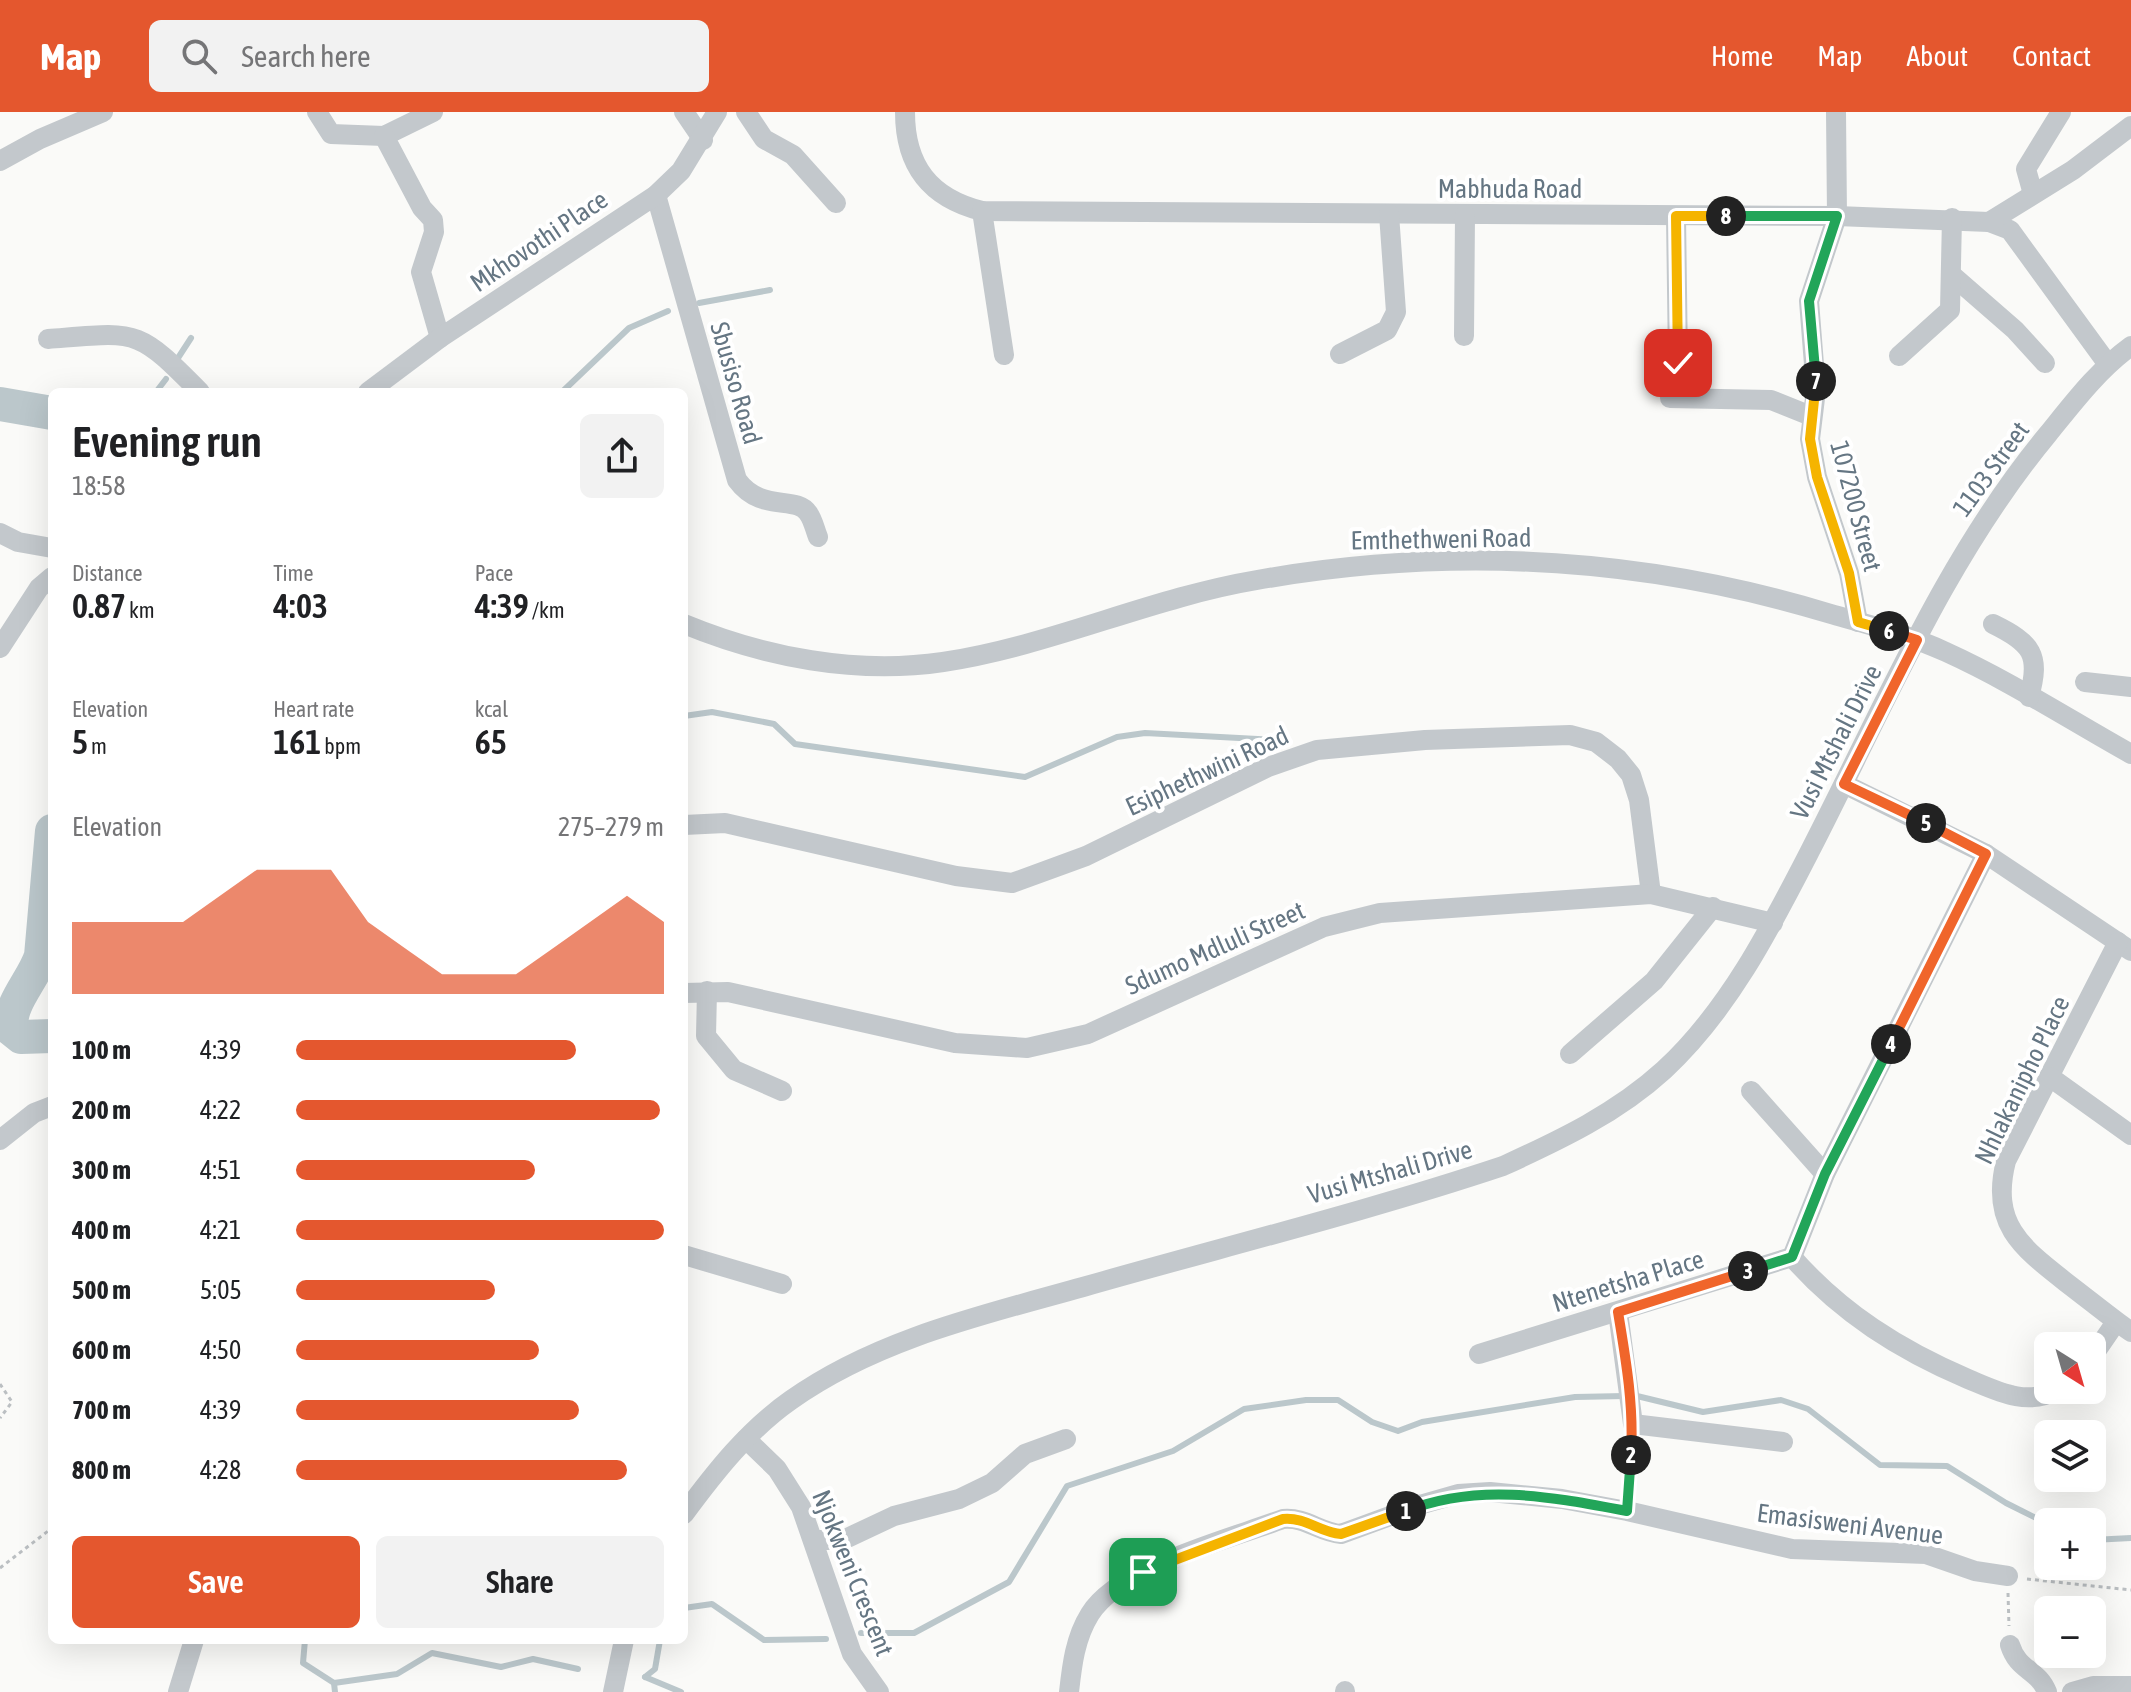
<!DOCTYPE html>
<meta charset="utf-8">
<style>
body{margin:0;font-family:"Asap Condensed",sans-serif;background:#f2f2f2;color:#202124;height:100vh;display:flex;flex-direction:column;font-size:30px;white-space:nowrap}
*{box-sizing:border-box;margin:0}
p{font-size:26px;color:#757577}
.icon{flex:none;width:44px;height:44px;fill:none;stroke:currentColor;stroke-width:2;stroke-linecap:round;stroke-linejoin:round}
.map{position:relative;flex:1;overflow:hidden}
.side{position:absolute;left:48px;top:276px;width:640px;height:1256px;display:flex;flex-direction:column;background:#fff;border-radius:12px;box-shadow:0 8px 32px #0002}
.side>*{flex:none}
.needle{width:52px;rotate:143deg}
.fabs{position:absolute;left:2034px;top:1220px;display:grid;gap:16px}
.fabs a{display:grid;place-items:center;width:72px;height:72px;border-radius:12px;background:#fff;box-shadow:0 8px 32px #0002;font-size:40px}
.pin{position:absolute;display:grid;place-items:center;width:68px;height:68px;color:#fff;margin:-34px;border-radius:16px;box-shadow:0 4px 12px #0006}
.km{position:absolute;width:40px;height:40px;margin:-20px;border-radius:50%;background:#222;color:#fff;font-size:22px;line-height:40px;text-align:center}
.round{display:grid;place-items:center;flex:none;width:84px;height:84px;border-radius:12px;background:#f2f2f2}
.overview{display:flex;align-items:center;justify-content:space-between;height:136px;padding:0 24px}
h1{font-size:44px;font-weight:600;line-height:60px}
.stats{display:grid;grid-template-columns:repeat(3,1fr);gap:12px;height:136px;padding:8px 24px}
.stats div{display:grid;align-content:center}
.stats b{font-size:34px;font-weight:600}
.stats small{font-size:22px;font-weight:400}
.stats p{font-size:22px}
.chart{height:224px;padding:16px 24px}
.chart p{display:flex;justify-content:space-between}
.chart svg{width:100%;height:144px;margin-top:8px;fill:#e4572e;opacity:.7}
.cta{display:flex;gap:16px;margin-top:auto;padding:16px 24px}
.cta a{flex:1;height:92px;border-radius:12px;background:#e4572e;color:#fff;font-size:32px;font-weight:600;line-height:92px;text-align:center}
.cta a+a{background:#f2f2f2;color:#202124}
ul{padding:0 24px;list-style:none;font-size:26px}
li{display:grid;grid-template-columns:128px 96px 1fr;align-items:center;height:60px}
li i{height:20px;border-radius:10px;background:#e4572e}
header{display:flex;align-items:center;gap:48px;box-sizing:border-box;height:112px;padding:0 40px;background:#e4572e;color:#fff}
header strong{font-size:38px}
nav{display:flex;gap:44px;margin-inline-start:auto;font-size:28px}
.search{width:560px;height:72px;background:#f2f2f2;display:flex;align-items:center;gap:20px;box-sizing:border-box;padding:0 28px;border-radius:12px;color:#757577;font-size:30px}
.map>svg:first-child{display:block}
</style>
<header>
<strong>Map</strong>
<div class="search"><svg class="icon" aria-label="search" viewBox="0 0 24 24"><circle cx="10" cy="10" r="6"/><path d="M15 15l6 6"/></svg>Search here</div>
<nav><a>Home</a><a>Map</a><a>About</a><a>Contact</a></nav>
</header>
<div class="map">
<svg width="2131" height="1580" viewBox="0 0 2131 1580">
<rect width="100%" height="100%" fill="#fafaf8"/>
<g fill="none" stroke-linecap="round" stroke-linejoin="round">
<g stroke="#bbc7cb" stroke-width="6">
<polyline points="699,191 770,178"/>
<polyline points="178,246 191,226"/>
<polyline points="156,280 166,267"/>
<polyline points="562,280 629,216 668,199"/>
<polyline points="684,604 712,600 774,612 795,632 1025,665 1117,625 1145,621 1276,628"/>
<polyline points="1637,1284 1703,1300 1781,1288 1808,1297 1880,1353 1947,1354 2006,1391 2048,1412"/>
<polyline points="2092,1428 2131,1426"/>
<polyline points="684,1496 712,1492 764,1528 826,1527"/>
<polyline points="861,1521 914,1521 1009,1470 1067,1374 1173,1339 1244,1297 1306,1288 1338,1288 1372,1310 1398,1319 1422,1310 1575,1285 1625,1284"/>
<polyline points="305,1528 303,1551 334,1571 335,1580"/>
<polyline points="645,1565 655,1557 660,1528"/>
<polyline points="645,1565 681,1580"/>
<polyline points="334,1571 397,1562 432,1541 501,1555 533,1547 578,1557"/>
</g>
<g stroke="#bbc7cb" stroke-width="34">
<polyline points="0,292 52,301"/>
<path d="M52,719L41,844C33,869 9,890 11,917L21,925L52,924"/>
</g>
<g stroke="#bbbfc2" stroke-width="3" stroke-dasharray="4 4" stroke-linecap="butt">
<polyline points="0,1272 12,1290 0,1306"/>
<polyline points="1628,1379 1632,1331"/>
<polyline points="0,1456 52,1416"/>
<polyline points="2027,1467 2131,1478"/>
<polyline points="2008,1481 2009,1514"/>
</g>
<g stroke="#c3c8cc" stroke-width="20">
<polyline points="317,0 331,22 384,24 433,0"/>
<polyline points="684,0 703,28"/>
<polyline points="746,0 764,27 793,43 836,91"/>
<path d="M905,0C905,54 930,86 982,99L1837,104L1989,110L2010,118L2107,251"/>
<polyline points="1836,0 1837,104 1809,189 1816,278 1810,327 1817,365 1849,461 1858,510"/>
<polyline points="384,24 422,96 433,108 434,120 421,160 440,226"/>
<polyline points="0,49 40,27 103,0"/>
<polyline points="2033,82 2026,57 2061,0"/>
<path d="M656,83L737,368C761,401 796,383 808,401C813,407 815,418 818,425"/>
<polyline points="982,99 1004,243"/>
<polyline points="1676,104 1678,251"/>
<polyline points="1989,110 2073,58 2131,14"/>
<polyline points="1953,164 2015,218 2045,251"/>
<polyline points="1464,224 1465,103"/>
<path d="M48,227C138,220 136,215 200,280"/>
<polyline points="1340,242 1387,218 1396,200 1389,102"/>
<polyline points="1899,244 1950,198 1952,106"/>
<polyline points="368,280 440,226 656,83 681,59 717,0"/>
<polyline points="1670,286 1771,288 1811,304"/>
<polyline points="0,421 18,430 52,436"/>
<path d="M684,512C764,545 856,563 943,550C1050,534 1150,486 1257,468C1450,434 1644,445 1831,502C1870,513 1909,523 1946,540C2010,569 2070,608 2131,642"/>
<path d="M1993,512C2032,531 2041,543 2029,585"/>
<polyline points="0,536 39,476 52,465"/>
<polyline points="2085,570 2131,575"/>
<polyline points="1844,672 1986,742 2131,839"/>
<polyline points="684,713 725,711 956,764 1012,771 1086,744 1268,655 1317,638 1425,628 1570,623 1596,630 1618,647 1631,663 1639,688 1651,782"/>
<path d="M1986,742L1825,1062L1792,1145C1841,1201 1900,1238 1968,1267C1997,1279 2027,1295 2056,1278"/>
<path d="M2118,830L2006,1049C1990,1112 2021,1135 2067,1171C2088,1187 2109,1204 2131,1220"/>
<polyline points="707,879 706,924 734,958 782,979"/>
<polyline points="684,881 728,880 955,931 1027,936 1088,922 1324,815 1380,801 1651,782 1773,811"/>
<polyline points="1570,942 1654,869 1713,795"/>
<polyline points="2050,965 2131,1023"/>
<polyline points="1751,979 1825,1062"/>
<polyline points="0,1028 34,1001 52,994"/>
<polyline points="684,1143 782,1172"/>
<polyline points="1618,1200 1633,1312 1783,1330"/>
<polyline points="1479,1242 1792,1145"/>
<polyline points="2092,1245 2116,1210"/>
<polyline points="746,1327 777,1357 801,1395 852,1542 879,1580"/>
<path d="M684,1402C715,1360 748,1318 791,1288C877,1227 983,1203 1083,1175C1223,1135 1365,1100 1503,1054C1560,1028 1617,1001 1664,958C1729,898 1771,815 1811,737C1884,595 1946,445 2048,322C2074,290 2098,258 2131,234"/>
<polyline points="813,1428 843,1428 894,1404 959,1387 992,1371 1025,1342 1066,1327"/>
<path d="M2010,1533C2018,1559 2038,1557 2047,1580"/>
<polyline points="178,1580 194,1528"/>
<polyline points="613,1580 624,1528"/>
<path d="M1069,1580C1072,1553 1075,1526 1090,1502C1119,1455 1230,1427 1283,1407C1306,1405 1319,1420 1341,1422L1423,1392L1458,1382L1490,1380L1562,1387L1627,1399L1792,1437L1926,1442L1975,1459L2008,1464"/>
<polyline points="1345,1580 1345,1579"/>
<polyline points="2072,1580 2093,1574 2131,1574"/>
</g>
</g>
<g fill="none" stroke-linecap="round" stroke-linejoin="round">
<defs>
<path id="split-1" d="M1143,1460L1283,1407C1306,1405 1319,1420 1341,1422L1406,1399"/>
<path id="split-2" d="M1406,1399C1479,1370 1552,1385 1627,1399L1631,1343"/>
<path id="split-3" d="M1631,1343C1634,1294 1626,1248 1618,1200L1748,1159"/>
<polyline id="split-4" points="1748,1159 1792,1145 1825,1062 1891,932"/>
<polyline id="split-5" points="1891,932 1986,742 1926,711"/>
<polyline id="split-6" points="1889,519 1917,528 1844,672 1926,711"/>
<polyline id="split-7" points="1816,269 1810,327 1817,365 1849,461 1858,510 1889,519"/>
<polyline id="split-8" points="1726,104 1837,104 1809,189 1816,269"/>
<polyline id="split-9" points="1678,251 1676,104 1726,104"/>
</defs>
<use href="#split-1" stroke="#fff" stroke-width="16"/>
<use href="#split-2" stroke="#fff" stroke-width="16"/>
<use href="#split-3" stroke="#fff" stroke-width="16"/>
<use href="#split-4" stroke="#fff" stroke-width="16"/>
<use href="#split-5" stroke="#fff" stroke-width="16"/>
<use href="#split-6" stroke="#fff" stroke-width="16"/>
<use href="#split-7" stroke="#fff" stroke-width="16"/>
<use href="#split-8" stroke="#fff" stroke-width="16"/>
<use href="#split-9" stroke="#fff" stroke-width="16"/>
<use href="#split-1" stroke="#f5b400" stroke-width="10"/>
<use href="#split-2" stroke="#22a559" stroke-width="10"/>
<use href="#split-3" stroke="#f0652b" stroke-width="10"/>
<use href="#split-4" stroke="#22a559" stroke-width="10"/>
<use href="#split-5" stroke="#f0652b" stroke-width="10"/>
<use href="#split-6" stroke="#f0652b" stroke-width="10"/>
<use href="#split-7" stroke="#f5b400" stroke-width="10"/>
<use href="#split-8" stroke="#22a559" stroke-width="10"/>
<use href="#split-9" stroke="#f5b400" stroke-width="10"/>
</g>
<g text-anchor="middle" stroke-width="8" stroke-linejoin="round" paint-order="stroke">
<g font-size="26" fill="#657683" stroke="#fff">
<text x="1510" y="86">Mabhuda Road</text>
<text transform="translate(539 129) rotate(-34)" y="9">Mkhovothi Place</text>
<text transform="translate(736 271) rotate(74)" y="9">Sbusiso Road</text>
<text transform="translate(1991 357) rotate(-54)" y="9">1103 Street</text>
<text transform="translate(1856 394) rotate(75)" y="9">107200 Street</text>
<text transform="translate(1441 427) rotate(-1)" y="9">Emthethweni Road</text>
<text transform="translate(1836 630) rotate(-63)" y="9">Vusi Mtshali Drive</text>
<text transform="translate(1207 659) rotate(-25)" y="9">Esiphethwini Road</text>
<text transform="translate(1215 836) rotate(-24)" y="9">Sdumo Mdluli Street</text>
<text transform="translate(2022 968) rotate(-64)" y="9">Nhlakanipho Place</text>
<text transform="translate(1390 1060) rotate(-16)" y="9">Vusi Mtshali Drive</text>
<text transform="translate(1628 1169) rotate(-17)" y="9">Ntenetsha Place</text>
<text transform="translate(1850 1412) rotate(7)" y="9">Emasisweni Avenue</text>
<text transform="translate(853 1461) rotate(68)" y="9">Njokweni Crescent</text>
</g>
</g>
</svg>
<div class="fabs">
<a><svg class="needle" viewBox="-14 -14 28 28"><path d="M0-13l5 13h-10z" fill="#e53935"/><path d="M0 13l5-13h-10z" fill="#757577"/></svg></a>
<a><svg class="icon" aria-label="layers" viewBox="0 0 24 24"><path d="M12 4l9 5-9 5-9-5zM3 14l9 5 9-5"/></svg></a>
<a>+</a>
<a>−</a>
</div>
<div class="pin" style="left:1143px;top:1460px;background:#1e9e55"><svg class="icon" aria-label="arrive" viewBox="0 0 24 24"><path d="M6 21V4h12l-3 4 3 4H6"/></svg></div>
<div class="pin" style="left:1678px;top:251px;background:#d93025"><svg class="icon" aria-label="check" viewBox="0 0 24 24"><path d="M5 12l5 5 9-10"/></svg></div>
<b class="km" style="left:1406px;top:1399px">1</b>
<b class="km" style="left:1631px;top:1343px">2</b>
<b class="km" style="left:1748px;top:1159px">3</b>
<b class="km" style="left:1891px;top:932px">4</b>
<b class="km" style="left:1926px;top:711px">5</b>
<b class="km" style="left:1889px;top:519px">6</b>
<b class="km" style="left:1816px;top:269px">7</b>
<b class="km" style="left:1726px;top:104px">8</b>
<section class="side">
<div class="overview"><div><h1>Evening run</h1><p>18:58</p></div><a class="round"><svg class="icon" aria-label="share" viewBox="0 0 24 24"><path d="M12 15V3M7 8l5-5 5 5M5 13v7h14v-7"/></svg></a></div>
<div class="stats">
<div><p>Distance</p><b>0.87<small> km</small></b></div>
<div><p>Time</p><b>4:03</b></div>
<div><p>Pace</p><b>4:39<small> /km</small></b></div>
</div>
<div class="stats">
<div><p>Elevation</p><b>5<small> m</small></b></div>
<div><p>Heart rate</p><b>161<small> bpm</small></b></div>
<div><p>kcal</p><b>65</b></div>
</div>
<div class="chart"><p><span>Elevation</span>275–279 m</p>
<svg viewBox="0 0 160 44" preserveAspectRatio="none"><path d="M0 44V22L10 22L20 22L30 22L40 14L50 6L60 6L70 6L80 22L90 30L100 38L110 38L120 38L130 30L140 22L150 14L160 22V44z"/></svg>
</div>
<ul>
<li><b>100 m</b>4:39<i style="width:76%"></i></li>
<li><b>200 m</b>4:22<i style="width:99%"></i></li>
<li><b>300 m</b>4:51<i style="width:65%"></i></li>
<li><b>400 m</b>4:21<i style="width:100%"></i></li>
<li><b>500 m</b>5:05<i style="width:54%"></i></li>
<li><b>600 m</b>4:50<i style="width:66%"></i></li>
<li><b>700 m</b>4:39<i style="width:77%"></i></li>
<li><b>800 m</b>4:28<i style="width:90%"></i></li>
</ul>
<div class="cta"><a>Save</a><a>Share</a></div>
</section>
</div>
